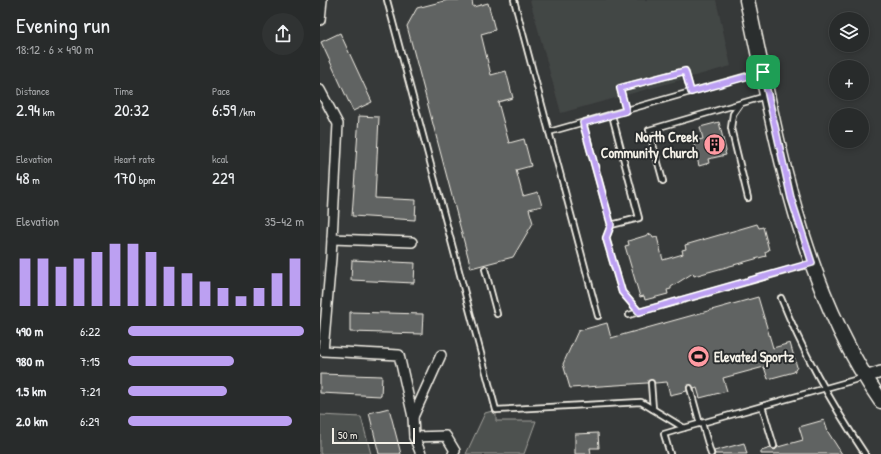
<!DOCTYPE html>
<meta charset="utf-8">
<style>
body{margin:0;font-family:"Patrick Hand",sans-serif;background:#303333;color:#f1f3f6;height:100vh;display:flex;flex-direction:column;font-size:15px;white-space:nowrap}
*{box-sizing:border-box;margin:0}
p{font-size:13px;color:#a5a7a9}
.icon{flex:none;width:22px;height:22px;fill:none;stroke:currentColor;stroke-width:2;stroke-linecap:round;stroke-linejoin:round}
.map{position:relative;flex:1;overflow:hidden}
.sheet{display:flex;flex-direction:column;background:#282b2b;width:320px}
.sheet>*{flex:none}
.fabs{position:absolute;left:509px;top:12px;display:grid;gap:8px}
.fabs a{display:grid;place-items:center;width:40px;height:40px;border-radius:50%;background:#282b2b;box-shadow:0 2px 6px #0003,0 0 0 1px #444747;font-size:20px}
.scale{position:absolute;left:12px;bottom:10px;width:83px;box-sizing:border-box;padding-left:4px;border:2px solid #f4f1e8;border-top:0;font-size:11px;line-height:14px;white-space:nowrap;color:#f4f1e8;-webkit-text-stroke:3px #2a2d2e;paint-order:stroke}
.pin{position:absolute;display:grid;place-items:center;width:34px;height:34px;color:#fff;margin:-17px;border-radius:8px;box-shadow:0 2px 6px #0006}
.round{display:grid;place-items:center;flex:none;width:42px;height:42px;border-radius:21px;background:#303333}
.head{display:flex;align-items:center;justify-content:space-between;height:68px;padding:0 16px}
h1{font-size:22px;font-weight:600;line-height:30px}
.stats{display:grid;grid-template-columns:repeat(3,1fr);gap:6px;height:68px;padding:4px 16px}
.stats div{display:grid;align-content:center}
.stats b{font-size:17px;font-weight:600}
.stats small{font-size:11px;font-weight:400}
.stats p{font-size:11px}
.chart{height:112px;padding:8px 16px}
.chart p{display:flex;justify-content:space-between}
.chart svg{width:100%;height:72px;margin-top:4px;stroke:#bca0f2;stroke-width:6}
ul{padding:0 16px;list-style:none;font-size:13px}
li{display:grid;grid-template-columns:64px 48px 1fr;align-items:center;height:30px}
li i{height:10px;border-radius:5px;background:#bca0f2}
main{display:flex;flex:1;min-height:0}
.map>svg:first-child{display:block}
</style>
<main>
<section class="sheet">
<div class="head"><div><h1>Evening run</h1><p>18:12 · 6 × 490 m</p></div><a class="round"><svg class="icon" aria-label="share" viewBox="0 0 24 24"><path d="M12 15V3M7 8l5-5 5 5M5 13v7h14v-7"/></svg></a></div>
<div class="stats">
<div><p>Distance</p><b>2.94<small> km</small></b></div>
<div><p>Time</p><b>20:32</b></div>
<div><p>Pace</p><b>6:59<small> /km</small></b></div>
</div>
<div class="stats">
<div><p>Elevation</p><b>48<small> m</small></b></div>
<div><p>Heart rate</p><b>170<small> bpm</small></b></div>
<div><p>kcal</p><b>229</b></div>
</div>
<div class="chart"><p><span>Elevation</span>35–42 m</p>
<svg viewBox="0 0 160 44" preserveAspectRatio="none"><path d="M5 44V15M15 44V15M25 44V20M35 44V15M45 44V11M55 44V6M65 44V6M75 44V11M85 44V20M95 44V24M105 44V29M115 44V33M125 44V38M135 44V33M145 44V24M155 44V15"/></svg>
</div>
<ul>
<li><b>490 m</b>6:22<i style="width:100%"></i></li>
<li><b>980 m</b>7:15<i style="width:60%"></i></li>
<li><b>1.5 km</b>7:21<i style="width:56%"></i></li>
<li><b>2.0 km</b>6:29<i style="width:93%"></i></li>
</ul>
</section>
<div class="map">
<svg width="561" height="454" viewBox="0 0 561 454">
<rect width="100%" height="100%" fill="#363939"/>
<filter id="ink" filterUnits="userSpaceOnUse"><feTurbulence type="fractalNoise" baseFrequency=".025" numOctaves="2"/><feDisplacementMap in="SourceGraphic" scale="8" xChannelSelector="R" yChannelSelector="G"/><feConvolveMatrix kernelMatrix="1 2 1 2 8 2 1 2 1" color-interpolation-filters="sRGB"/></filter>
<g filter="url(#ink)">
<polygon fill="#434645" points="210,0 396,0 411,66 241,113"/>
<g fill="#4e514f" stroke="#a1a19c">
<polygon points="176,410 176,421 216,421 204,454 146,454 165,413"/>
<polygon points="0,415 41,417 51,454 0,454"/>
</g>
<g fill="#616362" stroke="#f4f1e8">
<polygon points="128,0 152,0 153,7 168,3 175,30 161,34 171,75 186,71 193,98 178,102 189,143 204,139 211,166 196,170 203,196 218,192 222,206 209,209 213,223 193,257 151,268 87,26 97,8"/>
<polygon points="20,33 52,102 33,111 1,42"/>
<polygon points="39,116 59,117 55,198 96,200 95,220 32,216"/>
<polygon points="399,122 406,151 405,152 406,155 388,159 389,163 379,166 373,141 383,139 380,127"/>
<polygon points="437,224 439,228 443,227 449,250 445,252 446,256 374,276 373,273 351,287 351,289 347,290 348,294 325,300 324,296 320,297 305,246 309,245 308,241 331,234 333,238 337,237 343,260 363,254 362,250 366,249 365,245"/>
<polygon points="32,260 95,263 94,283 31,280"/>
<polygon points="438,297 453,348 470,343 477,367 474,372 448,379 444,367 403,378 407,391 380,398 377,388 374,389 371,385 367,386 367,391 350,395 347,382 335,383 331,379 327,383 250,388 243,364 258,331 287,323 291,338"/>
<polygon points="30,312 103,314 102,334 30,332"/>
<polygon points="0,374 62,376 61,396 0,393"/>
<polygon points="69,408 81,454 59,454 49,413"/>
<polygon points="504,420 508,432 522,454 441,454 441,451 451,448 455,450 458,447 483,440 479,427"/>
<polygon points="278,433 279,448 270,448 271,454 255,454 255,434"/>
<polygon points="424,443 427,454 395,454 394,451"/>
</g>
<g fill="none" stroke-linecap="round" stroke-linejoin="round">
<defs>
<g id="service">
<polyline points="67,0 176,410 321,402 364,428 545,377"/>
<polyline points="194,0 278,316"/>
<polyline points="420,104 413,114 411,128 428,198"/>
<polyline points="306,111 300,88 365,71 371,92"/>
<polyline points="263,123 291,225 319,218 292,115"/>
<polyline points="229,132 441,72"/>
<polyline points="343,181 329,130 446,96"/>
<polyline points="291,225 286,238 302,292 319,312 490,264"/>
<polyline points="165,269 177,314"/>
<path d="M461,298C484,355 511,403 545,454"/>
<polyline points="309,315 319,312"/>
<polyline points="331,383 333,409"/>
<polyline points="370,388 380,424"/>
<polyline points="442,406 454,446"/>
<polyline points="382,423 391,454"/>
<polyline points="350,454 344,434 364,428"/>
</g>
<g id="minor">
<polyline points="0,20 2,0"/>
<polyline points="0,90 18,124 11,258 3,351 79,355 93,417 94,437 101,454"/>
<polyline points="12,239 92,242"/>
<polyline points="93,417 121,355"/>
<polyline points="94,437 126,436 135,451 133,454"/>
</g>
<polyline id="tertiary" points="545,377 561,372"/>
<path id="primary" d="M427,0C457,138 479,283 561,401"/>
</defs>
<use href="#service" stroke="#f4f1e8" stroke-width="8"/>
<use href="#minor" stroke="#f4f1e8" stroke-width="12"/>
<use href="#tertiary" stroke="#f4f1e8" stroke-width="14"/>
<use href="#primary" stroke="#f4f1e8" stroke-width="17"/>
<use href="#service" stroke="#2a2d2e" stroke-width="4.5"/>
<use href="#minor" stroke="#2a2d2e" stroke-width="9"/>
<use href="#tertiary" stroke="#2a2d2e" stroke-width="11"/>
<use href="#primary" stroke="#2a2d2e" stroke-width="14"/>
</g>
</g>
<g fill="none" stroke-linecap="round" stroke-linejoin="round" filter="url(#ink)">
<defs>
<polygon id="route" points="365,71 371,92 443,72 471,198 492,263 319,312 302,292 286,238 291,225 263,123 306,111 300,88"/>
</defs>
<use href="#route" stroke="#fff" stroke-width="8"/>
<use href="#route" stroke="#bca0f2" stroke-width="5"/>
</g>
<defs>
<symbol id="building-disc" viewBox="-11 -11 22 22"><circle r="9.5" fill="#ff9aa2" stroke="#2a2d2e"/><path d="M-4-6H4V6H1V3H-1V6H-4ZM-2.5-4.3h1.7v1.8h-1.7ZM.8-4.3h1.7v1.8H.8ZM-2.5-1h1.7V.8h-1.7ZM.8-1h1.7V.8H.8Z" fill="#111"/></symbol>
<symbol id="stadium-disc" viewBox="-11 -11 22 22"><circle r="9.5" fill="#ff9aa2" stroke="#2a2d2e"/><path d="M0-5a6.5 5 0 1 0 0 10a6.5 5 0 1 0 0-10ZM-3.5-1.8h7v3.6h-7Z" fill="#111"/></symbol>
</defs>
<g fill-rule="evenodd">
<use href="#building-disc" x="382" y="132" width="25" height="25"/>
<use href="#stadium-disc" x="366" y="344" width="25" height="25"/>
</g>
<g text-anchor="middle" stroke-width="4" stroke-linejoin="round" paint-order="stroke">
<g font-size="14" font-weight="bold" fill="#f4f1e8" stroke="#2a2d2e" text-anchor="end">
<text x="378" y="142">North Creek<tspan x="378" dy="16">Community Church</tspan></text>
<text x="394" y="362" text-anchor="start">Elevated Sportz</text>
</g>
</g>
</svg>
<div class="fabs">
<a><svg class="icon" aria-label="layers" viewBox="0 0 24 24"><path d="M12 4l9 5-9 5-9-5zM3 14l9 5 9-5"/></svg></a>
<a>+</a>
<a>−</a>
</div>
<div class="scale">50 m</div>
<div class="pin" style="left:443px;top:72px;background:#1e9e55"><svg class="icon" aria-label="arrive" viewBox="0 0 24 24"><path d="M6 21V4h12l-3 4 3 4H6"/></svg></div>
</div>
</main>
